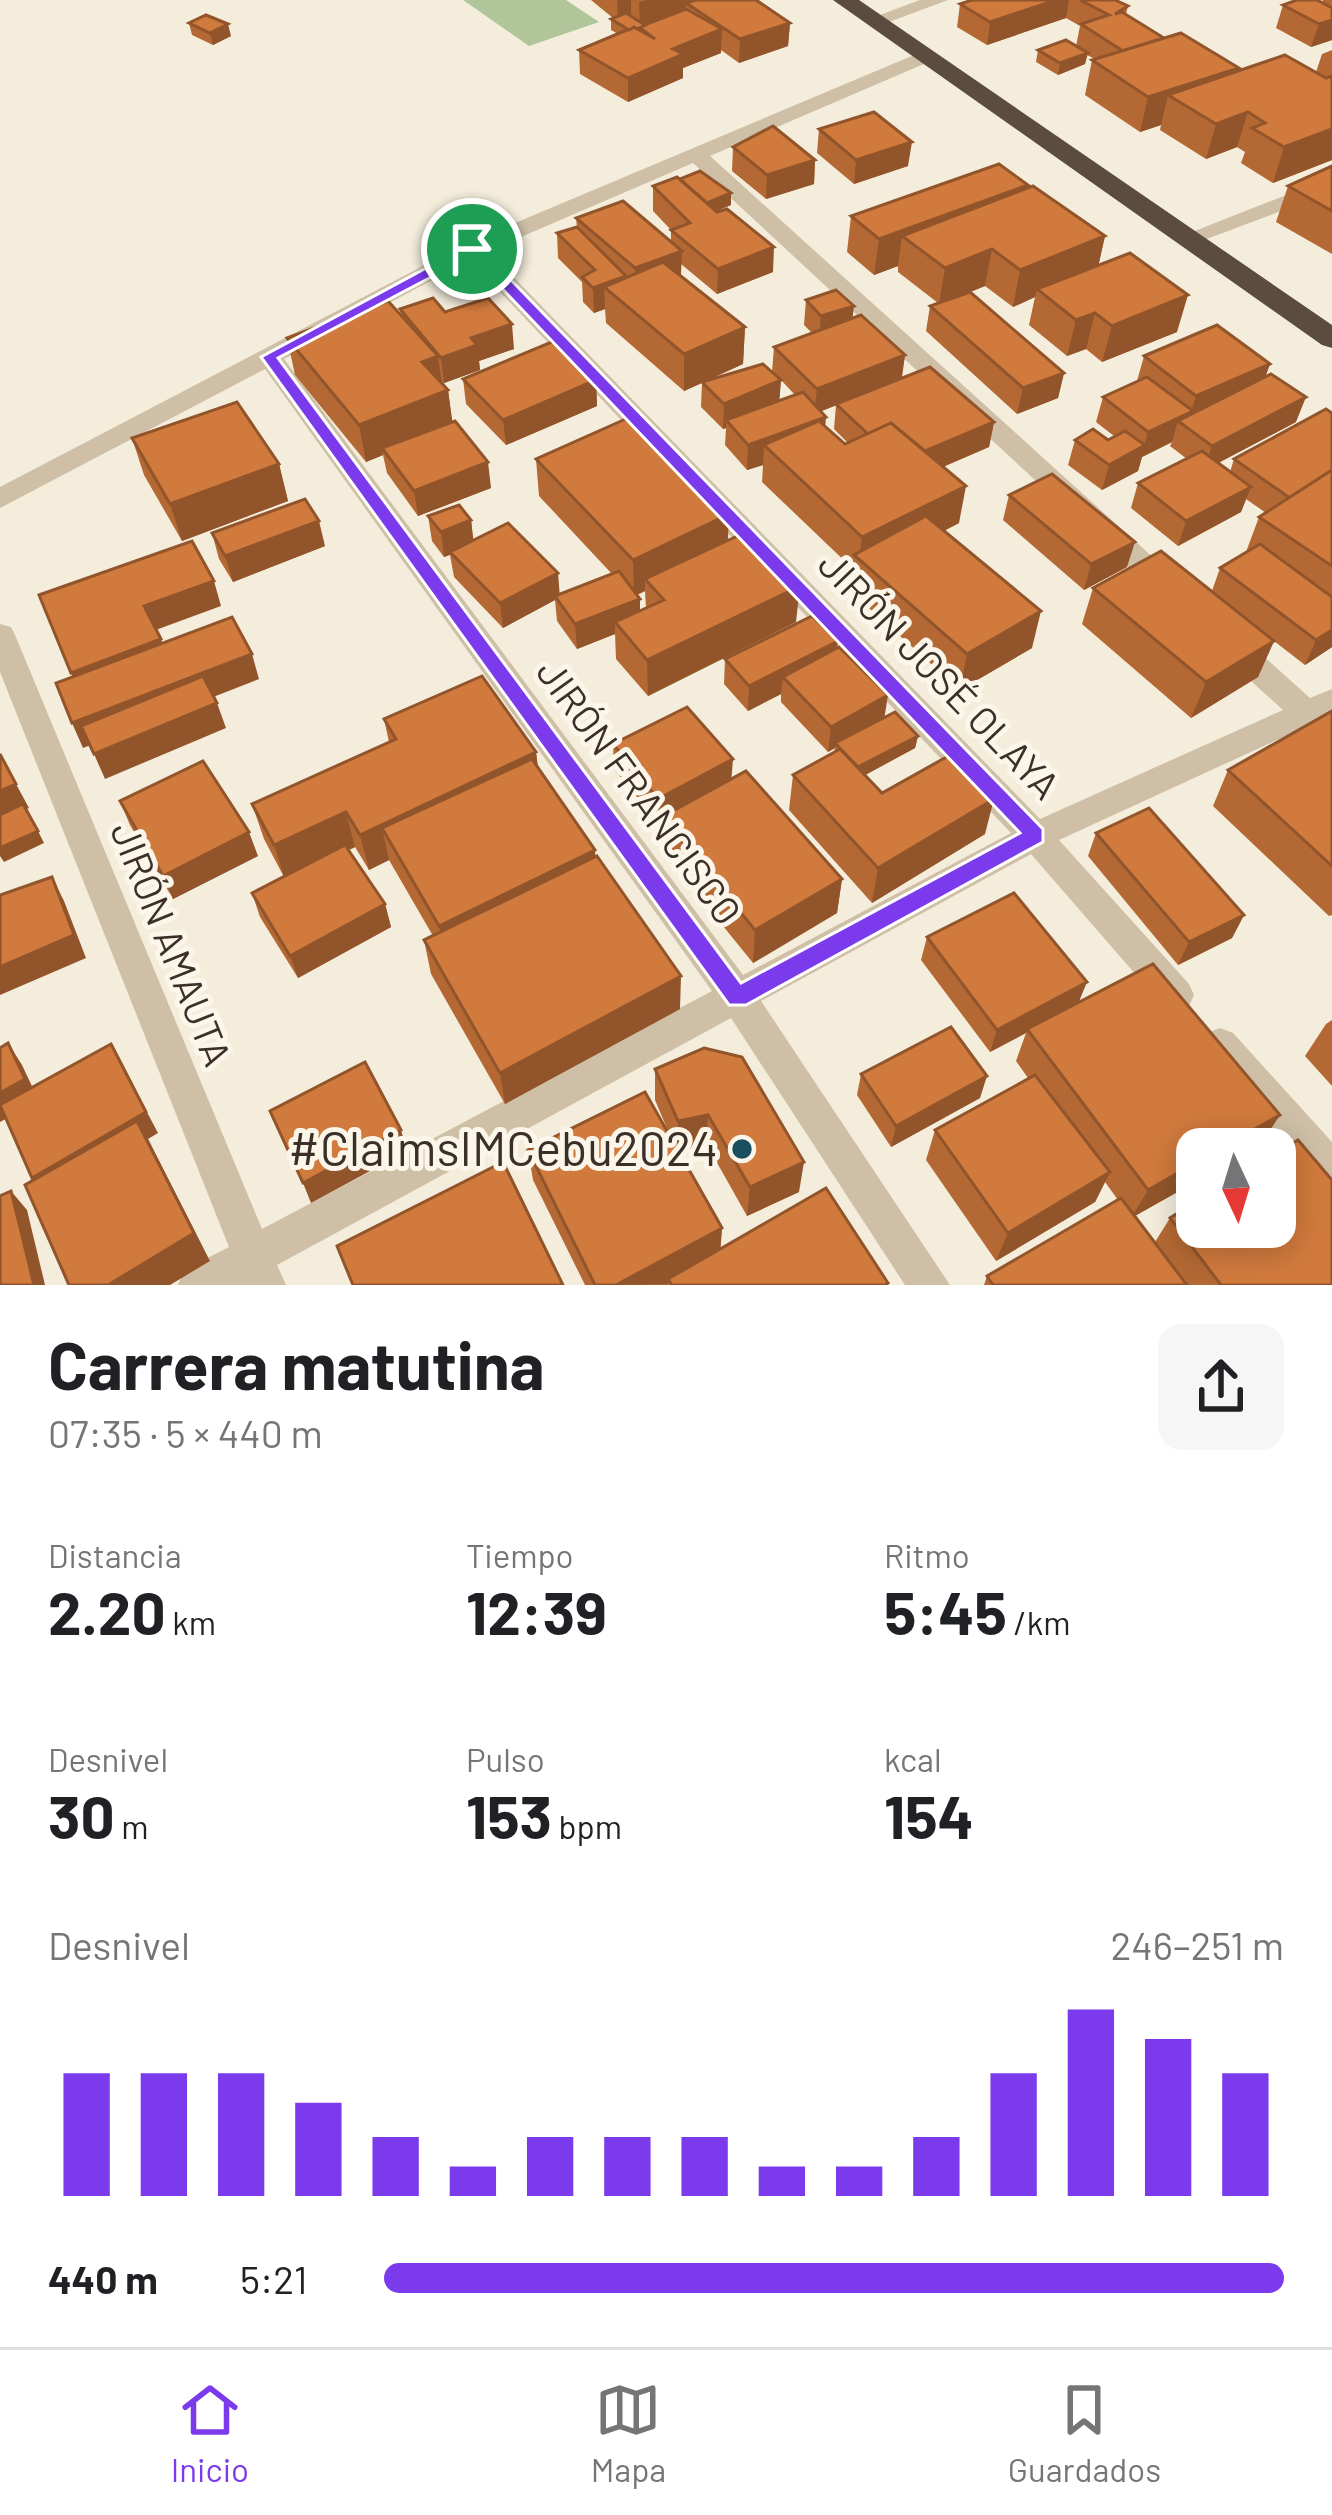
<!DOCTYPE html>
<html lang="es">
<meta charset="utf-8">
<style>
body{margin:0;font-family:Barlow,sans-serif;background:#f6f6f6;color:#202124;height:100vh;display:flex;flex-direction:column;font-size:45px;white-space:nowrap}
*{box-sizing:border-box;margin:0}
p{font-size:39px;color:#757577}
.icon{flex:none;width:66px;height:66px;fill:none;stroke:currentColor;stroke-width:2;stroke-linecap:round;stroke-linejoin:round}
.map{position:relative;height:1285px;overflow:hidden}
.details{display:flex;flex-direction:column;background:#fff;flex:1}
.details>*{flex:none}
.needle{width:78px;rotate:176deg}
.fabs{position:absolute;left:1176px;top:1128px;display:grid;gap:24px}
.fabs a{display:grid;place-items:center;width:120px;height:120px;border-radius:24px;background:#fff;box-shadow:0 6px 30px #0003;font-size:60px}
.pin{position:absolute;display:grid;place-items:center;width:102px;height:102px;color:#fff;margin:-51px;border:6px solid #fff;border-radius:50%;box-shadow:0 3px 12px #0007}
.round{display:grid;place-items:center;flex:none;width:126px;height:126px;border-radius:24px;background:#f6f6f6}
.headline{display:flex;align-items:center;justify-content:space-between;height:204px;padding:0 48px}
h1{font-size:66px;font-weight:700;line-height:90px}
.metrics{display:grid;grid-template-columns:repeat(3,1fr);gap:18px;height:204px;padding:12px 48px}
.metrics div{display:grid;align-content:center}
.metrics b{font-size:60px;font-weight:700}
.metrics small{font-size:33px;font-weight:400}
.metrics p{font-size:33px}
.chart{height:336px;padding:24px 48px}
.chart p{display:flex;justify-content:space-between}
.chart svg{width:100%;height:216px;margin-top:12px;stroke:#7c3aed;stroke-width:6}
ul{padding:0 48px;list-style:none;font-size:39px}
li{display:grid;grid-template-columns:192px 144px 1fr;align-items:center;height:90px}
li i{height:30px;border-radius:15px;background:#7c3aed}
.menu{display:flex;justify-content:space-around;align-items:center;height:168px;border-top:3px solid #e0e0e0;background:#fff;font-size:33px;color:#757577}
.menu a{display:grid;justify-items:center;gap:6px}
.menu .selected{color:#7c3aed}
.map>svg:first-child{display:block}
</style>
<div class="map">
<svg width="1332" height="1285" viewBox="0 0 1332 1285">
<rect width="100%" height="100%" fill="#f4eddc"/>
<polygon fill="#b0c59a" points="463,0 566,0 599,22 529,46"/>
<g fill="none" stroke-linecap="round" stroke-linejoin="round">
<g fill="#cebfa6" fill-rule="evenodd">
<polygon points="920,0 948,0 881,25 864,21"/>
<path d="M926,50L933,52V60L710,156L1179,581L1184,588L1179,595H1159L693,163L488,251L1040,819L1283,710L1220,653L1216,645L1220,637H1242L1310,698L1332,689V748L1303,728L1059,840L1189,984L1194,995L1189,1006L1176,1011L1163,1006L1031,854L761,1001L950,1285H905L731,1018L277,1265L286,1285H178L184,1270L229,1247L0,672V624L11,627L15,635L262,1229L712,991L265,369L0,508V487L465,244ZM470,260L1011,833L743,975L284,359Z"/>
<polygon points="1332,177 1332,192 1196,243 1188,245 1177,238"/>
<polygon points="1220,1028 1233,1033 1332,1142 1332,1190 1318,1184 1207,1057 1201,1045 1207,1033"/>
</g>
<polygon fill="#5b4c3e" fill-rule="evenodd" points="833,0 859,0 1332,325 1332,348 1322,345"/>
</g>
<g fill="#b46934" fill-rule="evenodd">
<polygon points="591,0 756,0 790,23 788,46 739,63 721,50 721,53 683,68 683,78 628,102 580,74 579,50 618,34 611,30 611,19 613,18"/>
<polygon points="972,0 1115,0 1128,6 1126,14 1165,38 1239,68 1238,71 1316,72 1322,54 1332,50 1332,160 1273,183 1241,163 1245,152 1237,147 1206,159 1160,130 1161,125 1140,132 1085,95 1092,60 1095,59 1087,55 1085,64 1058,75 1036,62 1038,50 1076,46 1080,26 1066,18 987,45 957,27 960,4"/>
<polygon points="1323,0 1332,0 1332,40 1311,47 1276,28 1283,5 1322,2"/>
<polygon points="189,23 231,36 213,45 192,35"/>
<polygon points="819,129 908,166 854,184 817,153"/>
<polygon points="733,147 815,160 814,184 766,199 732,171"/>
<polygon points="1332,166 1332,254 1276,222 1288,186"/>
<polygon points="1028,185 1027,189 1105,236 1098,266 1177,332 1102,362 1086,349 1067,356 1029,325 1035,297 1013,307 985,286 968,293 1064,373 1058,398 1017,414 926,331 930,306 938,303 898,272 898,266 874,275 847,252 851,216"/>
<path d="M653,186L731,205L716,211L773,272L717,294L681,264L680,276L745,327L743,364L704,382L772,372L774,347L812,333L804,325L806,300L853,318L905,355L902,378L994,422L989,447L943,467L959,523L944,531L1032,648L960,690L850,591L853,569L762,482L763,465L747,470L725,445L726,428L723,429L701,407L702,383L684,391L606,323L605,309L594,313L583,302L582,282L558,258L557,233L577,227L576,218L671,241V230L653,211ZM781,380L795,395L779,400ZM836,405L834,429L848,443L845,444L825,426L821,411Z"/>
<polygon points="400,309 445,312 514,349 479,361 480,370 444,383 442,380 448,390 452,422 491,488 418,516 387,473 383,455 366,462 295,375 287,338 401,316"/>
<polygon points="1144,356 1270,364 1265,377 1296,422 1218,463 1230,472 1234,459 1332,413 1332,647 1305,665 1274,641 1258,677 1191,718 1082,624 1093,588 1212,591 1220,568 1246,552 1259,517 1266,513 1246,499 1241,512 1178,546 1131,508 1138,483 1187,459 1170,446 1172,442 1142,457 1138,471 1102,490 1068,465 1075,440 1108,440 1114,436 1096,422 1103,397 1137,381"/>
<polygon points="463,379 596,380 597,406 506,445 466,404"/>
<polygon points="132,438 279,464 288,501 182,541 144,475"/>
<path d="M536,459L729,514L728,541L796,622L648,696L616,659L615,634L577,649L557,621L555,600L503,628L454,577L450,555L444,557L432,541L428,516L471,520L473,540L559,594L612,574L539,496ZM645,591L646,608L640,611L637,595Z"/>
<polygon points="1009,495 1127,567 1084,590 1003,520"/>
<polygon points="212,533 325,546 233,582 219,559"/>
<polygon points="837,649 885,717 918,736 915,748 865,775 882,793 985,834 872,903 789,810 793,775 834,752 835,748 828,752 781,702 781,694 748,711 724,684 725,659"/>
<polygon points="1332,711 1332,915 1329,916 1213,806 1228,770"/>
<polygon points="384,719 536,752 538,767 595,856 680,1009 505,1104 431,974 424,940 433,936 389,860 369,870 355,847 349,850 385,904 391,927 298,978 260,917 252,893 284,877 264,839 252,804 389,742"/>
<polygon points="613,744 732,779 842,879 837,913 753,963 663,852 662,821 658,823 614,769"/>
<polygon points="120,801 258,856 173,899 130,825"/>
<polygon points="1096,833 1244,915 1232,938 1178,965 1088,856"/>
<polygon points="927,937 1079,1002 1280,1115 1260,1145 1197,1149 1197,1181 1135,1216 1155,1242 1170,1218 1332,1285 984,1285 987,1276 1118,1200 1105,1182 1095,1202 996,1261 926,1160 935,1130 1028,1078 1016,1061 1026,1033 990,1052 921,960"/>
<polygon points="1332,1020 1332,1086 1305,1056 1326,1024"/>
<polygon points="655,1069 799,1192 747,1216 707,1145 679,1151 722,1228 720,1249 887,1285 585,1285 533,1180 528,1150 671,1138 655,1100"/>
<polygon points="861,1074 980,1098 891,1147 857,1095"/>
</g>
<g fill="#92552b">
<polygon points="617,0 631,0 631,18 618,22"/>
<polygon points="647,0 728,0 686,3 686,12 640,25 639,2"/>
<polygon points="1056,0 1069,0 1066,18 987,45 990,22"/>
<polygon points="1332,20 1332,40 1311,47 1319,24"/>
<polygon points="790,23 788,46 739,63 740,39"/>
<polygon points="228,24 231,36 213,45 210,33"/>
<polygon points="722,29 721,53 683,68 683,78 628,102 628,78 673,49"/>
<polygon points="1088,53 1085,64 1058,75 1060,63"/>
<polygon points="1239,68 1229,102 1168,95 1161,125 1140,132 1148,97"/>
<polygon points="1248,112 1237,147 1206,159 1216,124"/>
<polygon points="1332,129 1332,160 1273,183 1284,147"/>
<polygon points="912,142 908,166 854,184 856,160"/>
<polygon points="815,160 814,184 766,199 767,175"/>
<polygon points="1028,185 1021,221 902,236 898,266 874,275 879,239"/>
<polygon points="731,193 731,205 702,217 702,205"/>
<polygon points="1105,236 1097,272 1037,289 1035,297 1013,307 1020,270"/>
<polygon points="774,247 773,272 717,294 718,269"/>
<polygon points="992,249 985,286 939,304 945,268"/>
<polygon points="682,251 681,275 635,293 635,268"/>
<polygon points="626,276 627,301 604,287 605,309 594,313 593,288"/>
<polygon points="1188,295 1177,332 1102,362 1112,326"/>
<polygon points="854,306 851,331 819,341 821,316"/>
<polygon points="1095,313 1086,349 1067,356 1076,320"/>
<polygon points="512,324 514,349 479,361 480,370 444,383 441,358 471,338"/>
<polygon points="745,327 743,364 684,391 684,354"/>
<polygon points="905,355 901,380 814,414 817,389"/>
<polygon points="438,356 443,391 448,390 453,426 382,448 383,455 366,462 359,425 422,362"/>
<polygon points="1270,364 1261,389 1178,421 1172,442 1142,457 1138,471 1102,490 1109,465 1144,446 1148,432 1191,412 1196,396"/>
<polygon points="1064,373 1058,398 1017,414 1023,388"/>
<polygon points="596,380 597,406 506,445 503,420"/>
<polygon points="781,380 779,405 726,420 726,428 723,429 724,404"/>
<polygon points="1306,397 1296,422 1203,471 1212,446"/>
<polygon points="826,417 824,442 764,445 763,465 747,470 748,445"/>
<polygon points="994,422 989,447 912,480 916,455"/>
<polygon points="488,462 491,488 418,516 414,491"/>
<polygon points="279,464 288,501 182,541 170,504"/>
<polygon points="966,486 959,523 869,568 859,559 862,537"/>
<polygon points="1251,487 1241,512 1178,546 1186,521"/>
<polygon points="729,514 727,550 645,579 645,591 634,596 633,560"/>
<polygon points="471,520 474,545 444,557 441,532"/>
<polygon points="319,521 325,546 233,582 225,556"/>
<polygon points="1135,542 1127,567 1084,590 1091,564"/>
<polygon points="558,573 560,598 555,596 555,600 503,628 500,603"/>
<polygon points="214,581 221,606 153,631 144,606"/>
<polygon points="800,586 796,622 648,696 647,660"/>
<polygon points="640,599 640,624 615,622 615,634 577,649 575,624"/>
<polygon points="1041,611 1032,648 960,690 967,654"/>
<polygon points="1332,630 1332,647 1305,665 1316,640"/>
<polygon points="161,639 170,664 82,698 71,673"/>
<polygon points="838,641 835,666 783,677 781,694 748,711 749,686"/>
<polygon points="1274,641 1258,677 1191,718 1206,682"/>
<polygon points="252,654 259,679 83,748 72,723"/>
<polygon points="888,695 884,720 835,743 835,748 828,752 831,727"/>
<polygon points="217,703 226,728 105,779 94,754"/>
<polygon points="918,736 915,748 856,780 858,767"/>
<polygon points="536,752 540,788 382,828 389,860 369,870 360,835"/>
<polygon points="733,759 731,784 662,817 662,821 658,823 658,799"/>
<polygon points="16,784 29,808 0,822 0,791"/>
<polygon points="994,799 985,834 872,903 878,868"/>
<polygon points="346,812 355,847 285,880 274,845"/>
<polygon points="38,831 44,843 4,862 0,856 0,848"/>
<polygon points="249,832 258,856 173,899 163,876"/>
<polygon points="595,850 597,884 446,959 439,926"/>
<polygon points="52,877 64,901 86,958 0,995 0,967"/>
<polygon points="842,879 837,913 753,963 755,930"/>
<polygon points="385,904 391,927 298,978 290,956"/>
<polygon points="1244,915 1232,938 1178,965 1189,942"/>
<polygon points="681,976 680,1009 505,1104 500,1073"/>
<polygon points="1087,982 1078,1004 1027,1029 1026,1033 990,1052 997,1030"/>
<polygon points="8,1043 22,1065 39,1101 0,1122 0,1093"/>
<polygon points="111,1044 158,1133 148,1139 210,1261 170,1285 108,1285 32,1178"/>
<polygon points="987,1076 980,1098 891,1147 896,1126"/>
<polygon points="708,1115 707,1145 677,1152 678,1121"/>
<polygon points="1280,1115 1260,1145 1253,1149 1219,1149"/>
<polygon points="401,1130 407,1151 311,1203 303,1183"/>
<polygon points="804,1162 799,1192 747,1216 750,1187"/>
<polygon points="1197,1162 1197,1181 1131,1218 1148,1190"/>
<polygon points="1110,1172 1095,1202 996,1261 1008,1233"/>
<polygon points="11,1191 27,1210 45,1285 34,1285"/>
<polygon points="722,1228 720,1256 668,1279 668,1284 616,1285"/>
</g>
<g fill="#d17a3d" stroke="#92552b" stroke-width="3">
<polygon points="696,0 756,0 790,23 740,39 686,3"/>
<polygon points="972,0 1056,0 990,22 960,4"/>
<polygon points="1080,0 1115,0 1128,6 1115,14 1122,12 1164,38 1123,51 1081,24 1109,15"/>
<polygon points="1297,0 1317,0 1332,8 1332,20 1319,24 1283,5"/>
<polygon points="686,9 722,29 673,49 683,54 628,78 579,50 634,27 655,39 639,27"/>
<polygon points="626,13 645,25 637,29 634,27 629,30 611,19"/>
<polygon points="206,15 228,24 210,33 189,23"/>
<polygon points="1181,33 1239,68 1148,97 1092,60"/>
<polygon points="1066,40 1088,53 1060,63 1038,50"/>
<polygon points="1285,55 1326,78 1332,76 1332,129 1284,147 1252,128 1265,123 1248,112 1216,124 1168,95"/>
<polygon points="874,112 912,142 856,160 819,129"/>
<polygon points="773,126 815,160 767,175 733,147"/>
<polygon points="999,164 1028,185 879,239 851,216"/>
<polygon points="1332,166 1332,211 1288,186"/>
<polygon points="700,171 731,193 707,203 680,179"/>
<polygon points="677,177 717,212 727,209 774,247 718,269 671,230 690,223 653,186"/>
<polygon points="1033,186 1105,236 1020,270 992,249 945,268 902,236"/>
<polygon points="623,201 682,251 635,268 576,218"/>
<polygon points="577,227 626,276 593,288 582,277 595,270 557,233"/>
<polygon points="1130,253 1188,295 1112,326 1095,313 1076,320 1037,289"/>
<polygon points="663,262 745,327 684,354 604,287"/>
<polygon points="836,290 854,306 821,316 806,300"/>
<polygon points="970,292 1064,373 1023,388 930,306"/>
<polygon points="433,298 445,312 488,298 512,324 471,338 477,345 441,358 400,309"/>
<polygon points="388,301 438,356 422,362 448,390 359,425 287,338"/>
<polygon points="861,315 905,355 817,389 774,347"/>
<polygon points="1217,325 1270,364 1196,396 1144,356"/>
<polygon points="554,341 596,380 503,420 463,379"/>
<polygon points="763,364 781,380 724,404 702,382"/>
<polygon points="930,367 994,422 925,451 891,423 868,434 836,404"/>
<polygon points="1271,374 1306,397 1212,446 1178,421"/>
<polygon points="1147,377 1193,411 1148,432 1103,397"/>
<polygon points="803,392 826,417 748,445 726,420"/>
<polygon points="237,402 279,464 170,504 132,438"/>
<polygon points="1326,409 1332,413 1332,470 1290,498 1234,459"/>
<polygon points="628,418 729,514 633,560 536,459"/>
<polygon points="455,421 488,462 414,491 382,448"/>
<polygon points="819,421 845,444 891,423 966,486 862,537 764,445"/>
<polygon points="1093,429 1108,440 1125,431 1145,445 1109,465 1075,440"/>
<polygon points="1202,451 1251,487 1186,521 1138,483"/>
<polygon points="1332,470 1332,566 1259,517"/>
<polygon points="1052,474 1135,542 1091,564 1009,495"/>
<polygon points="305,499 319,521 225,556 212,533"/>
<polygon points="459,505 471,520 441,532 428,516"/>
<polygon points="926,516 1041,611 967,654 854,555"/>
<polygon points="508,523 558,573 500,603 450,552"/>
<polygon points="746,532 800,586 647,660 615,622 664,600 645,579"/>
<polygon points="192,541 214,581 144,606 161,639 71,673 39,595"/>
<polygon points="1260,544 1332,597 1332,630 1316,640 1220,568"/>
<polygon points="1161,551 1274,641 1206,682 1093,588"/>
<polygon points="619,571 640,599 575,624 555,596"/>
<polygon points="812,616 838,641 749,686 725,659"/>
<polygon points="232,617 252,654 72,723 56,683"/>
<polygon points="839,647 888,695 831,727 783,677"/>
<polygon points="203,676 217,703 94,754 81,726"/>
<polygon points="482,676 536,752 360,835 346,812 274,845 252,804 396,739 384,719"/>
<polygon points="687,707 733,759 658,799 613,744"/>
<polygon points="1332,711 1332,866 1228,770"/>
<polygon points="895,712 918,736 858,767 835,743"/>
<polygon points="840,749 882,793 950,755 994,799 878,868 793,775"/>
<polygon points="0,754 16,784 0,791"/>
<polygon points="532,759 595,850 439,926 382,828"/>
<polygon points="203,761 249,832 163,876 120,801"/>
<polygon points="746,771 842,879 755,930 662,817"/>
<polygon points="23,804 38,831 0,848 0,815"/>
<polygon points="1149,808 1244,915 1189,942 1096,833"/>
<polygon points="345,845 385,904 290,956 252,893"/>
<polygon points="597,856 681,976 500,1073 424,940"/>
<polygon points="52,877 74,935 0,967 0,895"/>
<polygon points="1014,893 1087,982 997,1030 927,937"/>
<polygon points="1153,964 1280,1115 1219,1149 1197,1149 1197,1162 1148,1190 1027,1029"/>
<polygon points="951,1027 987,1076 896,1126 861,1074"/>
<polygon points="8,1043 25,1079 0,1093 0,1048"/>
<polygon points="111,1044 146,1112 32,1178 0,1105"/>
<polygon points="704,1048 742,1057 804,1162 750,1187 708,1115 678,1121 655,1069"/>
<polygon points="365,1062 401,1130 303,1183 270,1111"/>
<polygon points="1035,1075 1110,1172 1008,1233 935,1130"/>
<polygon points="645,1092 722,1228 616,1285 595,1285 528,1150"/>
<polygon points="137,1121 194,1233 108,1285 69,1285 25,1185"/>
<polygon points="1298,1140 1332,1180 1332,1285 1221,1285 1170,1218 1197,1201 1197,1227 1275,1227 1275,1154"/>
<polygon points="503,1162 563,1285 353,1285 337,1246"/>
<polygon points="826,1188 888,1283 885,1285 672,1285 668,1279"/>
<polygon points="11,1191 34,1285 0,1285 0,1196"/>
<polygon points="1121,1198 1187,1285 993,1285 987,1276"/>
</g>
<path fill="#7c3aed" stroke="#fff" stroke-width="3" fill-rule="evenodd" d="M467,246H478L1043,829V842L746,1005H729L261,357ZM471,256L1020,833L741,983L278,358Z"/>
<circle fill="#194f5f" stroke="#fbf6e9" stroke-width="4.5" cx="742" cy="1149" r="12"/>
<g text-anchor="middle" stroke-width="10" stroke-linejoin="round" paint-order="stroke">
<g font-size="39" fill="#3a3028" stroke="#fbf6e9">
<text transform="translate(939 675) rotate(46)" y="14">JIRÓN JOSÉ OLAYA</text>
<text transform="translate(639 792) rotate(54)" y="14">JIRÓN FRANCISCO</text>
<text transform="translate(171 944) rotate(68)" y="14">JIRÓN AMAUTA</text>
</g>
<g font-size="48" fill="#3a3028" stroke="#fbf6e9" text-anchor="end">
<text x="718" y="1166">#ClaimsIMCebu2024</text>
</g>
</g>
</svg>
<div class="fabs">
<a><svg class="needle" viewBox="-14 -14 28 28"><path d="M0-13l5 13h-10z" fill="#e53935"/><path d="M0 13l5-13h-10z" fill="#757577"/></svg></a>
</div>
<div class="pin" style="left:472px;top:249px;background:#1e9e55"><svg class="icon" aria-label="arrive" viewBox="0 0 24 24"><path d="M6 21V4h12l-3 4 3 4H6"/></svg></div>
</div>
<section class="details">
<div class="headline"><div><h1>Carrera matutina</h1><p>07:35 · 5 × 440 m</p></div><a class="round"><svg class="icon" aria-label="share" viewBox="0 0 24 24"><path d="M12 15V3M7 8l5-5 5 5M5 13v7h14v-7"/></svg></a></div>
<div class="metrics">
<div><p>Distancia</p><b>2.20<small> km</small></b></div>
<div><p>Tiempo</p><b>12:39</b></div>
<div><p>Ritmo</p><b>5:45<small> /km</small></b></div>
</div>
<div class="metrics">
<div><p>Desnivel</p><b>30<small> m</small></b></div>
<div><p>Pulso</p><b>153<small> bpm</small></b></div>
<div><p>kcal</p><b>154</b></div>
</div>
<div class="chart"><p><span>Desnivel</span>246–251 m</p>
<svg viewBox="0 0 160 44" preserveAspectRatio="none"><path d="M5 44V19M15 44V19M25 44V19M35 44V25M45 44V32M55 44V38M65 44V32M75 44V32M85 44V32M95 44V38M105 44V38M115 44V32M125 44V19M135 44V6M145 44V12M155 44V19"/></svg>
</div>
<ul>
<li><b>440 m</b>5:21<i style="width:100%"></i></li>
</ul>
</section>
<nav class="menu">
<a class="selected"><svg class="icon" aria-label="home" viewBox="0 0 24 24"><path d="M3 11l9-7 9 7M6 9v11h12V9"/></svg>Inicio</a>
<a><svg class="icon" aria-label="map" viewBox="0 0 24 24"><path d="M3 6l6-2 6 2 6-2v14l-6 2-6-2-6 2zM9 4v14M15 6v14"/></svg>Mapa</a>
<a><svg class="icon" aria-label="saved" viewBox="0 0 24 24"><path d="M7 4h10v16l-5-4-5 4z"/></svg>Guardados</a>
</nav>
